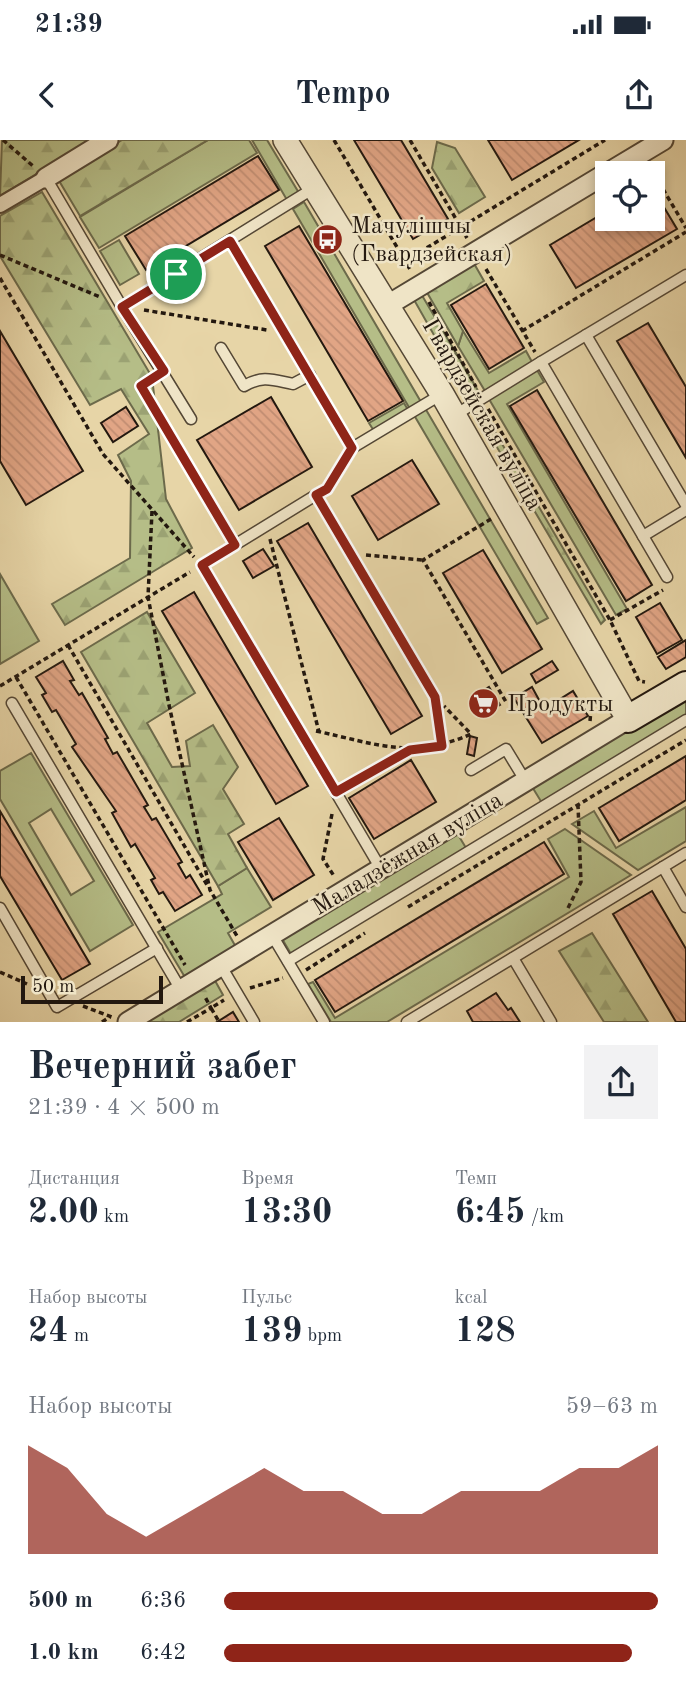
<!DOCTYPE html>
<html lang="ru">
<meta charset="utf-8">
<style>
body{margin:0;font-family:"Old Standard TT",serif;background:#f2f2f3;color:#1f2937;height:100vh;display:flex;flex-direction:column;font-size:26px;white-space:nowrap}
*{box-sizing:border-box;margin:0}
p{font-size:23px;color:#747a83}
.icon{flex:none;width:38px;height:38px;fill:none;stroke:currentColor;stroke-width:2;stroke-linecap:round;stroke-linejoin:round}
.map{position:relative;height:882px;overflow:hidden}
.side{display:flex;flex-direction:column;background:#fff;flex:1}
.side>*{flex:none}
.buttons{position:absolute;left:595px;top:21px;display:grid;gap:14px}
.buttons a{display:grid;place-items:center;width:70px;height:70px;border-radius:0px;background:#fff;box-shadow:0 4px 10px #0003;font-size:35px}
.scale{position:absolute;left:21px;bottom:18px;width:142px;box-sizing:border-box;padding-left:7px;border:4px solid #23180f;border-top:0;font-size:19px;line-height:24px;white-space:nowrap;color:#23180f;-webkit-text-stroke:5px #efe4c6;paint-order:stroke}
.pin{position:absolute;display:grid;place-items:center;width:60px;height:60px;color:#fff;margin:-30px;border:4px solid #fff;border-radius:50%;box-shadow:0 2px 7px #0007}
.round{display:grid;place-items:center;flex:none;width:74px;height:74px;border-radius:0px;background:#f2f2f3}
.summary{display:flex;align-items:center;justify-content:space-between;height:119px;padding:0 28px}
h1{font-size:38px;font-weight:700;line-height:52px}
.metrics{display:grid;grid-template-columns:repeat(3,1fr);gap:10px;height:119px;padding:7px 28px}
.metrics div{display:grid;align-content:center}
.metrics b{font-size:35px;font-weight:700}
.metrics small{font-size:19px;font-weight:400}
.metrics p{font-size:19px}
.chart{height:196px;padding:14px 28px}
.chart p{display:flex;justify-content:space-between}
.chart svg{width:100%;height:126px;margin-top:7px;fill:#8f2418;opacity:.7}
ul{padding:0 28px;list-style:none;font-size:23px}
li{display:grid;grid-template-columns:112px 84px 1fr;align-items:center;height:52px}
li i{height:18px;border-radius:9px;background:#8f2418}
.status{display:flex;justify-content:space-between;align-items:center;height:49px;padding:0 35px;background:#fff;direction:ltr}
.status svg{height:19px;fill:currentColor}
header{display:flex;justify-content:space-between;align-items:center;height:91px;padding:0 28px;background:#fff;font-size:32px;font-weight:700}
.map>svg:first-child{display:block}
</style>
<div class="status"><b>21:39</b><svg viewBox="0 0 49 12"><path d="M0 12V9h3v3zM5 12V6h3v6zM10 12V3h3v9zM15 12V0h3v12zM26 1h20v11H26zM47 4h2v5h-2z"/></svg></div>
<header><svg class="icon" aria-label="back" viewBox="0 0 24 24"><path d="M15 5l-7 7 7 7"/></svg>Tempo<svg class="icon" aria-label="share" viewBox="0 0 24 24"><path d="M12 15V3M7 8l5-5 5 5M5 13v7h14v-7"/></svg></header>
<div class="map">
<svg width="686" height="882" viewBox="0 0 686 882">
<defs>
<pattern id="forest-firs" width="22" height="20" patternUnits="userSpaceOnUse" patternTransform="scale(1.75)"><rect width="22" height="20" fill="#b5bd87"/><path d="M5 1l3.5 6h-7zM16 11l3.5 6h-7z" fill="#9ba273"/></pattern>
<pattern id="building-back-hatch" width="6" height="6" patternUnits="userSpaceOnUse" patternTransform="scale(1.75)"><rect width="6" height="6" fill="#e1a585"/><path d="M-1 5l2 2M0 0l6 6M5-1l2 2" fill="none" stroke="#c18d72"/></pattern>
</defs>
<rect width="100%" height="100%" fill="#e7d5a7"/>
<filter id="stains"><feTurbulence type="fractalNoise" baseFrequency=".00286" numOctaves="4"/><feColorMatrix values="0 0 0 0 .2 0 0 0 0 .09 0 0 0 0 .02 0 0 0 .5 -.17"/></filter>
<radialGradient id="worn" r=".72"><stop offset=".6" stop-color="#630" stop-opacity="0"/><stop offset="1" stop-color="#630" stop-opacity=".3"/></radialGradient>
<g fill="#b5bd87" stroke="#6c6a4b" stroke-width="2" fill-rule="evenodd">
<polygon points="208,0 249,0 257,13 99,108 80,77"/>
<polygon points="252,0 267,0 299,53 287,60"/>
<polygon points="304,62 421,262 410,269 293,69"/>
<polygon points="119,100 139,134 120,145 100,111"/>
<polygon points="463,191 489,233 526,211 532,222 485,251 458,206"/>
<polygon points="456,213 480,254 470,256 447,218"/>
<polygon points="537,230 544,242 507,264 627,469 616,475 489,259"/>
<polygon points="404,263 408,270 374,291 369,283"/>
<polygon points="425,268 548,478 537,484 414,275"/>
<polygon points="0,434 39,501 0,524"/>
<polygon points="686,552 686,576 542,663 531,645"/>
<path d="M31,613L133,785L90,811L0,659V631ZM51,669L94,741L71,755L29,683Z"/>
<polygon points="686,667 686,701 638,730 572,684 594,671 616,708"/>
<polygon points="565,689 631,735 387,882 331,882 308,844 313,842 335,878 569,737 548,699"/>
<polygon points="457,693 466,708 291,814 281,797"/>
<polygon points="247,728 271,767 228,793 237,809 186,839 158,792 222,754 218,746"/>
</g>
<g fill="url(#forest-firs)" stroke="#6c6a4b" stroke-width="2">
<polygon points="2,0 93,0 0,56"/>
<polygon points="122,0 208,0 80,76 58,39"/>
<polygon points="437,2 455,8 485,57 459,73 432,28"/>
<polygon points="42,52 152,237 166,359 192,408 65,485 52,464 130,418 131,341 118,315 149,294 121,249 90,265 0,116 0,76"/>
<polygon points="472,120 484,141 447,163 463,191 458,206 425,149"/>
<polygon points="420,152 456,213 447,218 413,158"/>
<polygon points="491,285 605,480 601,484 488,292"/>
<polygon points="147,472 195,553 147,583 172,627 190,626 186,601 213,585 238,627 223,649 244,684 228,694 247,728 218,746 81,512"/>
<polygon points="592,793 648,882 604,882 559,811"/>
<polygon points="213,837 223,855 179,882 139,882"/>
</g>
<g fill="url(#building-back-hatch)" stroke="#23180f" stroke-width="2">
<polygon points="354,0 401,0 448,79 413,99"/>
<polygon points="488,0 579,0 512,40"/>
<polygon points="258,16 279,50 146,130 125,96"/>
<polygon points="653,49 677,89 576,148 550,105 607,71 607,79 653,79"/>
<polygon points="299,86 403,261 368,281 265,106"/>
<polygon points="486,144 524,208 489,229 451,165"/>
<polygon points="648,183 686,247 686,318 617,201"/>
<polygon points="0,191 83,331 26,365 0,321"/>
<polygon points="537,250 652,445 626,461 510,266"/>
<polygon points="271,257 312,327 239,370 197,300"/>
<polygon points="126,267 138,286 113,302 101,283"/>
<polygon points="412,320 439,364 378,400 352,356"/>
<polygon points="308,383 422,576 391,594 277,401"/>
<polygon points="263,409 274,426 253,438 243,421"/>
<polygon points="483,410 542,509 502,533 443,433"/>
<polygon points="194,452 308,646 276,664 162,471"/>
<polygon points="660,463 682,500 657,514 636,477"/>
<polygon points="686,500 686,517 666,529 658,517"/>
<polygon points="63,521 74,540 70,541 79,555 82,553 108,598 105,599 113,614 117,612 148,665 144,667 152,680 156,678 182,722 178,724 186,738 190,735 202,755 175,771 163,752 159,754 151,740 155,738 135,704 131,707 112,673 116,671 72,607 76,604 56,570 52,572 42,555 46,553 36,537"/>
<polygon points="552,521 558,530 536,543 531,534"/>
<polygon points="489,547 500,565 480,576 470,559"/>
<polygon points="532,547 544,569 573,551 588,576 542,603 514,558"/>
<polygon points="470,596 477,598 474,616 467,614"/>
<polygon points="686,616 686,660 619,701 599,668"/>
<polygon points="411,620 436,662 374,699 349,658"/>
<polygon points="0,671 90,824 62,840 0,736"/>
<polygon points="279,678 314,735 273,760 238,702"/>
<polygon points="544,702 564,734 335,872 315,840"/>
<polygon points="652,751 686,809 686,882 676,882 613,774"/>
<polygon points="496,853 508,870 511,868 520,882 473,882 467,871"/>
<polygon points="233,872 239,882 217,882"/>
</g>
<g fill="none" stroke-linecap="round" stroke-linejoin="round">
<defs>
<g id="service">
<polyline points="46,38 122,167 314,48"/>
<polyline points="230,101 352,308 442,254"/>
<polyline points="122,167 191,279"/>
<polyline points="586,195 686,365"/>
<path d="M221,208L244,246C263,235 273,240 293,244L310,235"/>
<polyline points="541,222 686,135"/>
<polyline points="455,275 541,222 667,437"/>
<polyline points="352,308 327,349 316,355 435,557"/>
<polyline points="316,355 202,425 381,729"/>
<polyline points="643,396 686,370"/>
<polyline points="12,563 181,850"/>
<polyline points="471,630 506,609 526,642"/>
<polyline points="663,727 686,767"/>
<polyline points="0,768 57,867 157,808"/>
<polyline points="272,795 324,882"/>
<polyline points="513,818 551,882"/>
<polyline points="288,821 686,580"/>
<polyline points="221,826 254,882"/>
<polyline points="407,882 686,713"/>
</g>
<polyline id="pedestrian" points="0,65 46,38"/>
<g id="minor">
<polyline points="608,33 663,0"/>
<polyline points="46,38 108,0"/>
<polyline points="388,165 607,33"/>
<polyline points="128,882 628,579"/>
</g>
<polyline id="tertiary" points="285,0 442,254 628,579"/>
<polyline id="secondary" points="628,579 686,545"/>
</defs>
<use href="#service" stroke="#544735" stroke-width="13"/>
<use href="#pedestrian" stroke="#544735" stroke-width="18"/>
<use href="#minor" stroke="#544735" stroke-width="23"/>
<use href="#tertiary" stroke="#544735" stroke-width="26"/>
<use href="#secondary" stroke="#23180f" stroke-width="30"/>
<g stroke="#23180f" stroke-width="3.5" stroke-dasharray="5 3.5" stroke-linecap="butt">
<polyline points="3,0 33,26"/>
<polyline points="334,0 411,131"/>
<polyline points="410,0 467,98"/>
<polyline points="650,27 686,88"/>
<polyline points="0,115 100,157"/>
<polyline points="405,121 605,0"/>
<polyline points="486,129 535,212"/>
<polyline points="0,138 103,314 194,417"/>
<polyline points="429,162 476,247"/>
<polyline points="144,170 267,190"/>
<polyline points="522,191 686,92"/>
<polyline points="442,215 455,207"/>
<polyline points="152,239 141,246 229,394"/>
<polyline points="488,269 610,480 639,541 645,542"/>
<polyline points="152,371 148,457 169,565 210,750 237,796"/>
<polyline points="491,379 423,420 506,562"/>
<polyline points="270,399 319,592"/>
<polyline points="366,415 423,420"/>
<polyline points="610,480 663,450"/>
<polyline points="68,505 207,745"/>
<polyline points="16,537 185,825"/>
<polyline points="0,546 190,432"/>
<polyline points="437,570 442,606"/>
<polyline points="590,581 592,558"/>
<path d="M316,591C377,604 412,620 471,594L444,566"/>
<polyline points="348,645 408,611"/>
<polyline points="332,674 323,719 334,736"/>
<polyline points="408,767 686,600"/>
<polyline points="568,768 581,742 578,665"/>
<polyline points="306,830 365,793"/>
<polyline points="0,832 27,844"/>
<polyline points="250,848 283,838"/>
<polyline points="83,866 112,877"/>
<polyline points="218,880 211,868 224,860"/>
<polyline points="102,882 110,877"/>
<polyline points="187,882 211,868 204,855"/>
</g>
<use href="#service" stroke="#efe4c6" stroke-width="10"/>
<use href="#pedestrian" stroke="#efe4c6" stroke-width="14"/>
<use href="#minor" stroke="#efe4c6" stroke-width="19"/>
<use href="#tertiary" stroke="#efe4c6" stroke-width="23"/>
<use href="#secondary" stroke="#efe4c6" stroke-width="26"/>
</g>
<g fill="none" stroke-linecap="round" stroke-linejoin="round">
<defs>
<polygon id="route" points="230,101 352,308 327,349 316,355 435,557 442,606 410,610 336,652 202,425 235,405 141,246 164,231 122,167"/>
</defs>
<use href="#route" stroke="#fff" stroke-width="14"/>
<use href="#route" stroke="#8f2418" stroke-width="9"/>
</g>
<defs>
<symbol id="bus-disc" viewBox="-11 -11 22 22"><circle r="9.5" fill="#8f2418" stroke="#efe4c6"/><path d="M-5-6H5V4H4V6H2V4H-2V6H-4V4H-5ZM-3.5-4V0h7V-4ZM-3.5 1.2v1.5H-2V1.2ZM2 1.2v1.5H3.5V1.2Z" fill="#fff"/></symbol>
<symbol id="supermarket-disc" viewBox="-11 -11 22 22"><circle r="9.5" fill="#8f2418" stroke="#efe4c6"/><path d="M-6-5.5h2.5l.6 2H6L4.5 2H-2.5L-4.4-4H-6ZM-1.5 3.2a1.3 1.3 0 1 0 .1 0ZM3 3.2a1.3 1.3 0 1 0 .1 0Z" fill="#fff"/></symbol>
</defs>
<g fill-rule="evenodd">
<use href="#bus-disc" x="310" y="82" width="35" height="35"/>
<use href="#supermarket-disc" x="466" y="546" width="35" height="35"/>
</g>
<g text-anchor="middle" stroke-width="5" stroke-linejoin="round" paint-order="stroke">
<g font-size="24" fill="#23180f" stroke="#efe4c6" text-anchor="start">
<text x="351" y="93">Мачулішчы<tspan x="351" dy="28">(Гвардзейская)</tspan></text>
<text x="507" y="571">Продукты</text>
</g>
<g font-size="24" fill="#23180f" stroke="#efe4c6">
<text transform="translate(483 274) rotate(60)" y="8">Гвардзейская вуліца</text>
<text transform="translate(407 713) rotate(-31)" y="8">Маладзёжная вуліца</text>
</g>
</g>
<rect width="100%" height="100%" filter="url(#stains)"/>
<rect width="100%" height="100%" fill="url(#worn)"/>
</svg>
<div class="buttons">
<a><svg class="icon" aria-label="locate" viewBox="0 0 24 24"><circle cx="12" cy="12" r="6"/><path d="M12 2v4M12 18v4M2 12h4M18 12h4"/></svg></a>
</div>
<div class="scale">50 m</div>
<div class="pin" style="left:176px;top:134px;background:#1e9e55"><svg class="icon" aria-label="arrive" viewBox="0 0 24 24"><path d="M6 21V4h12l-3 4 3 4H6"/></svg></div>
</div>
<section class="side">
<div class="summary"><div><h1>Вечерний забег</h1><p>21:39 · 4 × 500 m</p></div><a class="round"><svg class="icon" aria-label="share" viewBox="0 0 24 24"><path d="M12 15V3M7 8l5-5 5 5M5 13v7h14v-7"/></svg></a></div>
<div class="metrics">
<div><p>Дистанция</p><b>2.00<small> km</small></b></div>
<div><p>Время</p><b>13:30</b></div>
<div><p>Темп</p><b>6:45<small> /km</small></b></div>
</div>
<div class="metrics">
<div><p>Набор высоты</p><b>24<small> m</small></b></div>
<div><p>Пульс</p><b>139<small> bpm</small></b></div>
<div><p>kcal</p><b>128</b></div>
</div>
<div class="chart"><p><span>Набор высоты</span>59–63 m</p>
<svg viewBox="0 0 160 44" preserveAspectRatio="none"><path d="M0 44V6L10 14L20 30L30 38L40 30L50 22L60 14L70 22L80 22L90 30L100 30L110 22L120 22L130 22L140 14L150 14L160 6V44z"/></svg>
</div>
<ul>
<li><b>500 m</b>6:36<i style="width:100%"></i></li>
<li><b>1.0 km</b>6:42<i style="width:94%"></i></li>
</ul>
</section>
